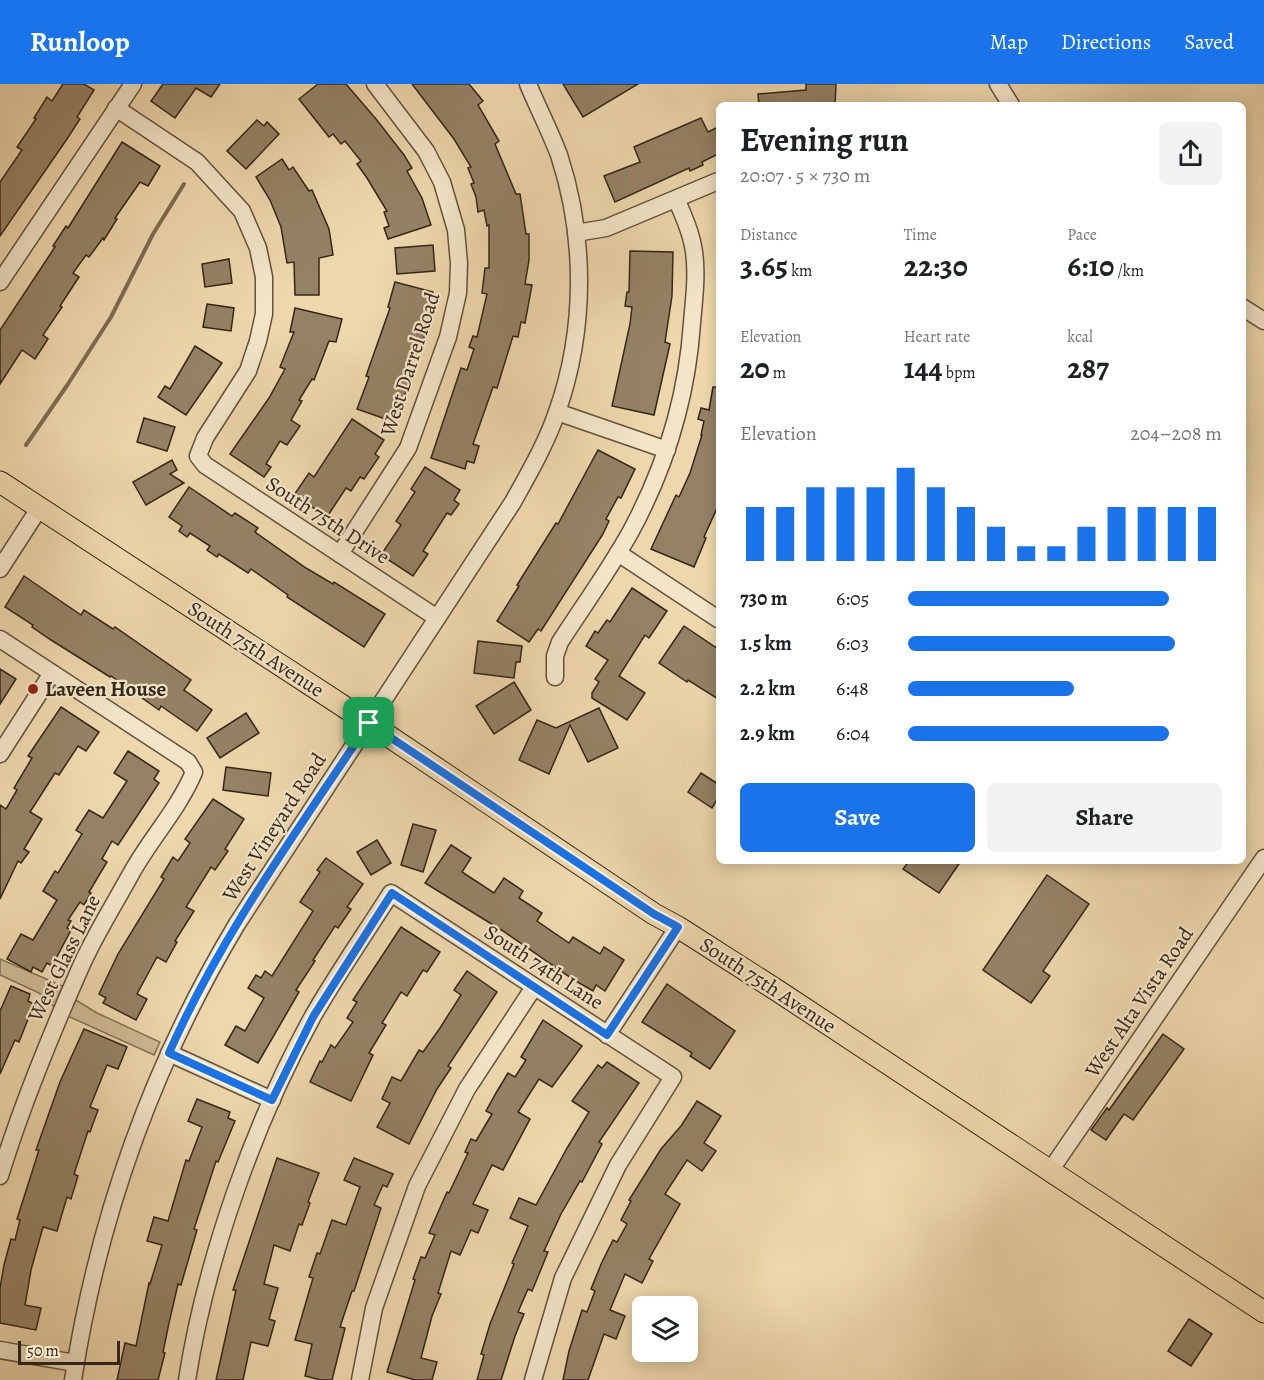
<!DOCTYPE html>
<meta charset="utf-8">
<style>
body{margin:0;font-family:Alegreya,serif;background:#f2f2f2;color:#202124;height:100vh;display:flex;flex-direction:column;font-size:22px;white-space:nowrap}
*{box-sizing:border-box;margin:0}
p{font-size:20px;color:#757577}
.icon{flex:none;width:33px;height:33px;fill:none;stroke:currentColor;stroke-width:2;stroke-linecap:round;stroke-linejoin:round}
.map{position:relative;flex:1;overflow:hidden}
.details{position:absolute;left:716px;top:18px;width:530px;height:762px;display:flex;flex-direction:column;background:#fff;border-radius:9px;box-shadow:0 3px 15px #0003}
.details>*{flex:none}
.fabs{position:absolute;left:632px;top:1212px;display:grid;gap:12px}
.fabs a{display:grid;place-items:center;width:66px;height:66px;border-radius:9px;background:#fff;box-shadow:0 3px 15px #0003;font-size:30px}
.scale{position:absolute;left:18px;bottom:15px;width:102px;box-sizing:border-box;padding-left:6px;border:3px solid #342619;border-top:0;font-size:16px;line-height:21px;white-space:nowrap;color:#342619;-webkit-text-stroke:4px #f4e5c9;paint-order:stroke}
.pin{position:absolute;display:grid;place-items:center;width:51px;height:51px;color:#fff;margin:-26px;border-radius:12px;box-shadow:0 3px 9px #0006}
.round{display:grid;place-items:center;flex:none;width:63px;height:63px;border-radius:9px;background:#f2f2f2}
.overview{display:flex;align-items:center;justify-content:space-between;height:102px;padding:0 24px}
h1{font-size:33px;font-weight:600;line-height:45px}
.figures{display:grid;grid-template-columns:repeat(3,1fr);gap:9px;height:102px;padding:6px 24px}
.figures div{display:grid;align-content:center}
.figures b{font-size:30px;font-weight:600}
.figures small{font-size:16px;font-weight:400}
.figures p{font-size:16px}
.chart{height:168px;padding:12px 24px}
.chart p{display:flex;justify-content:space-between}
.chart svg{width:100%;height:108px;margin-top:6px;stroke:#1a73e8;stroke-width:6}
.cta{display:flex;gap:12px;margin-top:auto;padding:12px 24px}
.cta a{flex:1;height:69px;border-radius:9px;background:#1a73e8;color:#fff;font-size:24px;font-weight:600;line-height:69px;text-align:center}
.cta a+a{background:#f2f2f2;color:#202124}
ul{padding:0 24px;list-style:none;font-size:20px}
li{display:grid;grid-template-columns:96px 72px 1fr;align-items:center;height:45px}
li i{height:15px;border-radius:8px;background:#1a73e8}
header{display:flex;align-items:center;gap:36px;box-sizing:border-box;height:84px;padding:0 30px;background:#1a73e8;color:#fff}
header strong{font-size:28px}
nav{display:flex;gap:33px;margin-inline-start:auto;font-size:21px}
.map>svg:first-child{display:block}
</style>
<header>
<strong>Runloop</strong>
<nav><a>Map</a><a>Directions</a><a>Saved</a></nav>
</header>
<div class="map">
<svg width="1264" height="1296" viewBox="0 0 1264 1296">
<rect width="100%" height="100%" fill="#eed7ac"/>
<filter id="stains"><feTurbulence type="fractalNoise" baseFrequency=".00333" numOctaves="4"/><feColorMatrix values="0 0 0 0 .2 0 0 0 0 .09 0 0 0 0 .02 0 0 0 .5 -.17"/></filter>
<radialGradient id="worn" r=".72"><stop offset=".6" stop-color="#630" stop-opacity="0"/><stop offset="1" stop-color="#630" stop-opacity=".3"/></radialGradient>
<polygon fill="#ceb993" stroke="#817056" stroke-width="1.5" points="0,875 72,906 69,912 97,929 160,958 154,971 61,929 39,909 0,891"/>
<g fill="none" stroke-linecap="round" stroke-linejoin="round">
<polyline stroke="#7e6c53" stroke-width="4" points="26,361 68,300 111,233 153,150 184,100"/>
</g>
<g fill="#958265" stroke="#342619" stroke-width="1.5">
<polygon points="63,0 84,0 94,6 77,33 80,35 67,55 0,152 0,98 22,66 17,63 36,35 34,34 47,13 52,17"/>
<polygon points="163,0 220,0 211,13 196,4 175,34 151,17"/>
<polygon points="318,0 346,0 376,35 404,71 412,84 407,87 422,114 431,141 388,155 384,144 389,142 384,128 387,127 367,94 357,80 361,77 345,57 341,60 333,50 329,53 299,15"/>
<polygon points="412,0 469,0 483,17 478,21 499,57 495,60 516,110 520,110 526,150 529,150 529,176 525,200 532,201 525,239 521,238 518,253 513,252 497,304 493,303 473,360 479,362 474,379 467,377 465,385 431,374 461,284 467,286 474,265 469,263 473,252 477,253 487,210 482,209 485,184 489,184 489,141 487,142 484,126 478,128 476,113 471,100 474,99 468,84 471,83 454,55"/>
<polygon points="563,0 638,0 583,33"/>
<polygon points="806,0 836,0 835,21 759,21 758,10 806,6"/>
<polygon points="701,34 708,48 718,43 718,70 702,78 703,81 690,87 689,84 615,118 604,92 640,78 634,63"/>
<polygon points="257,36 264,42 267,38 279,50 246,85 227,67"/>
<polygon points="122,58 160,82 148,102 140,98 115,134 117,135 104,156 103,154 89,173 86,171 73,189 79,193 60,222 62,223 43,251 48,255 35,275 22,266 0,300 0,246 55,163 53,162 66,142 68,144"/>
<polygon points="282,75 289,86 293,83 309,107 312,106 329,145 333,171 319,174 319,211 295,211 294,178 287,179 281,143 270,116 256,93"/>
<polygon points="433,161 435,187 397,190 395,164"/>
<polygon points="630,167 673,168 672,212 665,258 670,260 654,331 612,322 630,240 632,223 625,222 627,208 629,208"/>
<polygon points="229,175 232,199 205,203 202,180"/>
<polygon points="395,198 433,208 422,247 426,248 417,273 413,272 406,294 411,295 394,338 357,325 369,293 366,292 390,224 388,223"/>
<polygon points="207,220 234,224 231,247 203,243"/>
<polygon points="295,224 342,235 336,258 329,257 314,296 312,295 299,316 302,317 291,336 300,342 287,361 280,357 266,380 271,383 264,393 230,370 269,314 285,285 280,283 294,248 290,248"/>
<polygon points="195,262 222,279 186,331 158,313 165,302 170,305"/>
<polygon points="713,303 718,303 718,422 704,453 706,454 694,483 651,465 676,411 679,413 690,389 702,351 701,351 704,337 698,335 701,324 709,326"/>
<polygon points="144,334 175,343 167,367 137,358"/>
<polygon points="352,335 384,356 375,370 379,373 364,395 360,393 351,407 346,404 327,433 294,411 309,389 314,393"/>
<polygon points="598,366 635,385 621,414 618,413 606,435 609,437 603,450 541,547 538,545 529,558 497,537 519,502 517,501 556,439 558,440"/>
<polygon points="172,376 177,386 170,390 184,399 146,421 133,398"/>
<polygon points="425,383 460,406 454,416 459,420 451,431 447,429 423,467 428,470 413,492 381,471 401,441 396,437 415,408 411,405"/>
<polygon points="189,403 232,432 235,429 258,444 255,448 306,484 333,500 334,498 385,530 364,563 287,513 288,511 251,485 248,489 219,470 217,473 207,466 210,462 190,449 187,453 179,447 182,442 169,433"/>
<polygon points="24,492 81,531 84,526 113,545 115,543 191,596 184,606 212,626 197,647 161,622 159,626 111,592 110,593 51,556 32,543 33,541 5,523"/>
<polygon points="632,504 667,527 649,554 645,551 619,592 645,609 627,636 592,614 592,609 599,598 595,595 608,576 586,562 595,547 598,549 607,536 610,538"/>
<polygon points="684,542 718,565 718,615 688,596 687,598 659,579"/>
<polygon points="478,557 522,562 520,578 516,578 514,594 474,589"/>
<polygon points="0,585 16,595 0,620"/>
<polygon points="514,598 531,626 494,650 476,622"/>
<polygon points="61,623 99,648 86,667 78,662 59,691 55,689 30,728 42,735 24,765 29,768 21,779 18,777 0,815 0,721 6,725 17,706 14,704 32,674 28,672"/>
<polygon points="599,624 618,664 588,678 570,641 549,690 519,676 537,636 556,644"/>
<polygon points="246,629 259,649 220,674 207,654"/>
<polygon points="128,667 159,687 154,695 159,699 118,761 112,757 102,775 107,778 89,808 91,809 84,821 80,818 68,836 71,837 67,844 71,846 52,882 47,879 42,888 33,883 31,888 7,875 21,850 33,856 57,816 43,807 55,787 58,789 82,750 76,746 89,726 103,734 127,697 114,689"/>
<polygon points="226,683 271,689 268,712 223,706"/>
<polygon points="701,689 718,700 718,714 712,724 688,708"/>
<polygon points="213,715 244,735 225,765 228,767 215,786 211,783 186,823 194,827 175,857 177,858 166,878 157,873 137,910 147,915 136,936 103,919 106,914 99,910 118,870 164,795 161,793 173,773 178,777 190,759 185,755"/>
<polygon points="413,740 436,746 423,788 401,781"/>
<polygon points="377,756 391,779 371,791 357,768"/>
<polygon points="451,761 471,774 462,788 494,809 504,794 523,807 519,814 542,829 537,837 569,859 573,853 600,870 604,863 624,876 605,907 596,901 593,907 574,896 503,847 425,799"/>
<polygon points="326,774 363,800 347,823 351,825 338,844 335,842 313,876 315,877 296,906 299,908 258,979 225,961 236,942 245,947 264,914 248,904 256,891 261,894 265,887 272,892 313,827 300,818 320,788 317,786"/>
<polygon points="909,777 961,777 939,809 903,785"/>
<polygon points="1047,791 1089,820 1043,887 1050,892 1031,919 983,886"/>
<polygon points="401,843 440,868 427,888 423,886 407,912 401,908 382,939 386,941 369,969 373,971 351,1017 310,998 320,977 322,978 331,961 335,964 353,938 347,934 357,918 353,916"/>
<polygon points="467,887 497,908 448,982 451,984 437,1005 409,1060 377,1043 390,1019 382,1015 392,993 401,997 419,966 423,968 440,944 461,911 454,906"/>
<polygon points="667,900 735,947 710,985 690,972 692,969 642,938"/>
<polygon points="11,902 30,910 28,917 34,920 19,958 15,956 0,990 0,927"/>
<polygon points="543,936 582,962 552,1003 539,995 518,1028 530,1035 503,1086 492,1081 473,1120 488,1126 478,1149 471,1146 460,1171 451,1167 438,1209 441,1210 432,1232 421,1274 437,1278 432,1296 415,1296 387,1288 415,1196 413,1195 421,1173 425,1174 435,1151 429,1149 447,1108 449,1109 468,1069 465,1068 471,1055 476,1057 492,1030 486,1027 496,1009 508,989 515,993 526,976 521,973"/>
<polygon points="84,945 127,963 118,985 107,981 90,1023 98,1026 90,1048 88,1047 74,1090 78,1092 71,1115 67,1113 57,1147 43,1143 31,1186 25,1221 41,1224 36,1246 0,1239 0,1204 4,1181 11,1155 15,1156 20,1136 17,1135 39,1066 36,1066 60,998"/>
<polygon points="1163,950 1184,965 1133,1036 1124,1030 1106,1056 1091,1046 1107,1024 1109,1026"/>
<polygon points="607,978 639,999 599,1058 602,1060 582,1098 580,1097 561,1130 544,1167 548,1168 537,1195 532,1207 528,1205 518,1228 524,1230 515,1252 501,1296 477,1296 484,1271 481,1270 490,1240 514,1180 512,1179 528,1142 510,1134 519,1114 536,1121 567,1064 589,1028 572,1017 598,981 602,984"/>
<polygon points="197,1015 230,1028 228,1034 235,1037 218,1078 216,1077 194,1145 197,1146 181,1201 178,1200 169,1239 163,1268 165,1269 158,1296 117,1296 125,1259 136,1262 149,1199 150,1200 162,1161 147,1157 154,1133 168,1137 186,1076 189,1077 202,1043 188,1037"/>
<polygon points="697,1017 721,1032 704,1059 716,1067 702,1087 687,1076 665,1110 680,1120 649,1175 653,1177 642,1199 625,1190 610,1226 625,1232 616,1255 604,1250 588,1296 563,1296 569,1267 582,1226 587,1228 595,1207 591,1205 602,1178 613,1156 617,1158 627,1140 621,1136 631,1117 629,1116 661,1065 681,1042"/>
<polygon points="277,1074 319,1089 308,1118 310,1119 302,1141 299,1140 290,1167 274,1161 264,1200 278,1204 269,1235 275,1237 268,1262 251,1258 243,1296 216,1296 236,1206 233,1206"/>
<polygon points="354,1074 393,1090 387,1103 383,1101 374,1121 381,1124 354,1207 352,1207 340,1243 345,1244 332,1296 321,1296 305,1292 312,1260 295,1256 313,1194 309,1193 317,1169 320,1170 332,1136 346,1141 360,1103 344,1096"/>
<polygon points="1189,1235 1212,1250 1191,1282 1168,1267"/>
</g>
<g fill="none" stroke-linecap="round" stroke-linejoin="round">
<defs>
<g id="minor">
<polyline points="998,0 1011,21"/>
<polyline points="116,24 197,78 242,127 258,164 264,193 264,230 258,257 248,287 205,354 198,372 205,381 437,534"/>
<polyline points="576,149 606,144 718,97"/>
<polyline points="0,198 133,0"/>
<polyline points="1242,223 1264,237"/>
<polyline points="557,328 667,366"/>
<polyline points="618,469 718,535"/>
<polyline points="340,470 408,364 448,253 458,209 459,179 456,146 442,98 426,67 375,0"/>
<polyline points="0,485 40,423"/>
<path d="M0,555L188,678L194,688C179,724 151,754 132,788C115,819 96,849 82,880C51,950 22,1020 0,1092"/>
<path d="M555,593V572L560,558C584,521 610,485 631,447C666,382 687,313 692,239C694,215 698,187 693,162C690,146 683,130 676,115"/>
<polyline points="0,670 52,589"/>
<polyline points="607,951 678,843"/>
<polyline points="169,969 272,1016"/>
<polyline points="1050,1087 1264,774"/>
<polyline points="0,1266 75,1279"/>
<path d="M73,1296C98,1134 153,980 237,840L513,418C529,389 546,360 557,328C586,246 586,153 559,71C550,47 538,24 528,0"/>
<path d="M187,1296C206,1175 254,1039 313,932C337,890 365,850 391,809L673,993L618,1081L563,1194L533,1296"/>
<polyline points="360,1296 374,1224 417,1102 467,1005 534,903"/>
</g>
<polyline id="major" points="0,398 369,639 654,830 678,843 778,907 1264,1228"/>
</defs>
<use href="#minor" stroke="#62523e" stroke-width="19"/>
<use href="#major" stroke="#342619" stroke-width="23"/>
<use href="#minor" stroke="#f4e5c9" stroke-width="16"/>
<use href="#major" stroke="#eed7ac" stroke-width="21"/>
</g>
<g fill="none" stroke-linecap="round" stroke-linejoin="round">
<defs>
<path id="route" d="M369,639L654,830L678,843L607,951L392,809L313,933L272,1016L169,969C221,851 298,746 369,639Z"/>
</defs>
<use href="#route" stroke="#fff" stroke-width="12"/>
<use href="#route" stroke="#1a73e8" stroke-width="8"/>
</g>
<circle fill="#8f2418" stroke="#f4e5c9" stroke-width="2" cx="33" cy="605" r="6"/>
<g text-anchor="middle" stroke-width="4.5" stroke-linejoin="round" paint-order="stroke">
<g font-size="21" fill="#342619" stroke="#f4e5c9">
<text transform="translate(410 280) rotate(-72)" y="7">West Darrel Road</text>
<text transform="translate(328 436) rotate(33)" y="7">South 75th Drive</text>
<text transform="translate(256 565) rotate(33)" y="7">South 75th Avenue</text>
<text transform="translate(274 743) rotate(-57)" y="7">West Vineyard Road</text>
<text transform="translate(64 874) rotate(-64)" y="7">West Glass Lane</text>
<text transform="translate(544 883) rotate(33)" y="7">South 74th Lane</text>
<text transform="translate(768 901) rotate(33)" y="7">South 75th Avenue</text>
<text transform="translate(1139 918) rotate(-56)" y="7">West Alta Vista Road</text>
</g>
<g font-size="21" font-weight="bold" fill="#342619" stroke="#f4e5c9" text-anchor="start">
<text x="45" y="612">Laveen House</text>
</g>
</g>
<rect width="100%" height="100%" filter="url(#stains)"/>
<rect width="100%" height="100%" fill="url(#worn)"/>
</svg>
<div class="fabs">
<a><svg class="icon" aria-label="layers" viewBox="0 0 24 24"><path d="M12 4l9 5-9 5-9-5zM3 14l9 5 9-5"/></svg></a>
</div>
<div class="scale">50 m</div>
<div class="pin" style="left:369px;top:639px;background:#1e9e55"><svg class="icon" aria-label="arrive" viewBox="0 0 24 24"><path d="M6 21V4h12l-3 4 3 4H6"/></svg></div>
<section class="details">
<div class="overview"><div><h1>Evening run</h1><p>20:07 · 5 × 730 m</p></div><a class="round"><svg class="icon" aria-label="share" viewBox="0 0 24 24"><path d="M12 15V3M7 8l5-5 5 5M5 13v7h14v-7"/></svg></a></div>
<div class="figures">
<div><p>Distance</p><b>3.65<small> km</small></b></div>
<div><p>Time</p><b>22:30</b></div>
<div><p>Pace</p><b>6:10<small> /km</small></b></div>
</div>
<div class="figures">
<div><p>Elevation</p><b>20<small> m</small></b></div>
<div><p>Heart rate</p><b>144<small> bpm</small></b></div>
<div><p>kcal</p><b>287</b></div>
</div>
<div class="chart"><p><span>Elevation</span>204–208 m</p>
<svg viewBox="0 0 160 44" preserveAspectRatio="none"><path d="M5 44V22M15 44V22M25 44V14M35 44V14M45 44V14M55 44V6M65 44V14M75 44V22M85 44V30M95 44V38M105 44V38M115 44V30M125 44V22M135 44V22M145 44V22M155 44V22"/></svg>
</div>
<ul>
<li><b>730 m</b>6:05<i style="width:83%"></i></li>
<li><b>1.5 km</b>6:03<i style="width:85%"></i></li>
<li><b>2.2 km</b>6:48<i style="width:53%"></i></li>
<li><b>2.9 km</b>6:04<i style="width:83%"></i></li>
</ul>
<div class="cta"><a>Save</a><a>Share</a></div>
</section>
</div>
